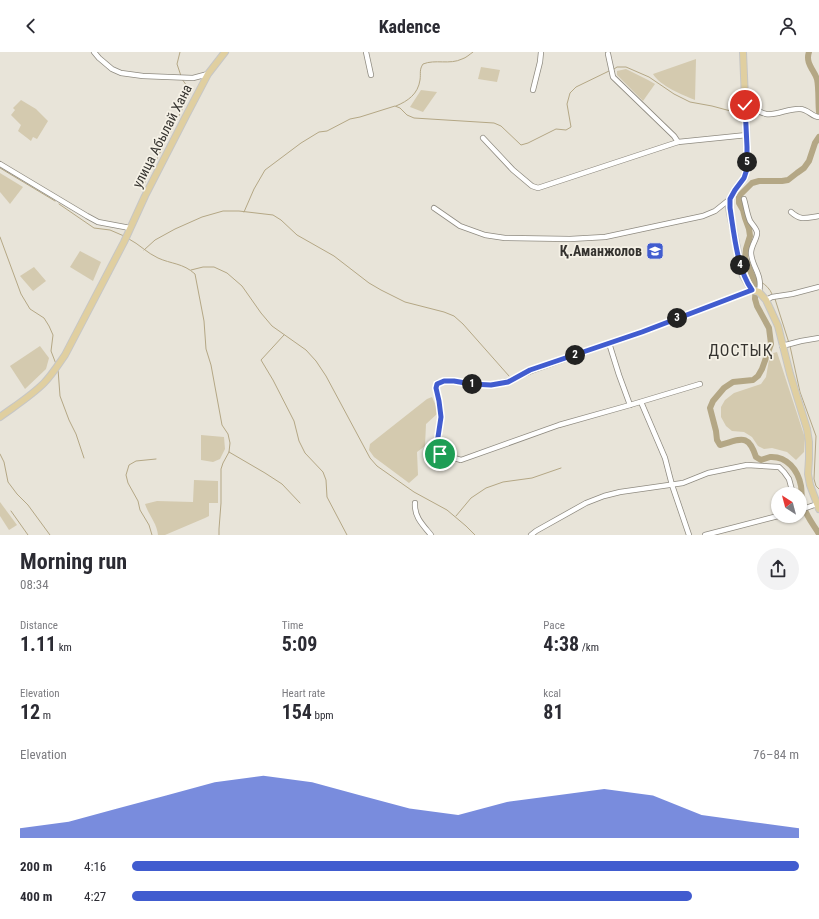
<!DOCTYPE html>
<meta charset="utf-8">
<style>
body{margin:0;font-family:"Roboto Condensed",sans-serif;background:#f2f2f3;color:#2b2b33;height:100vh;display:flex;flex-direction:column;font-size:15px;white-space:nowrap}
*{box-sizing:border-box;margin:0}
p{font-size:13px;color:#7c7c81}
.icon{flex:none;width:22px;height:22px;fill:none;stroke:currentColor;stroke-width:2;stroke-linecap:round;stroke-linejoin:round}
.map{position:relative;height:483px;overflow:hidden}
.details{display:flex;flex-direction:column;background:#fff;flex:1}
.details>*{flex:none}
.needle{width:26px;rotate:324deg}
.fabs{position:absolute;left:771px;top:435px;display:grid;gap:8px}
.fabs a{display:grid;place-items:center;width:36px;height:36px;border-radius:50%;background:#fff;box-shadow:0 1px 3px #0004;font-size:20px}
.pin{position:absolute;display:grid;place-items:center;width:34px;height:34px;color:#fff;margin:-17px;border:2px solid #fff;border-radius:50%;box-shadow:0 1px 4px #0007}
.km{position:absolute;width:20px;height:20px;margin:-10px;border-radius:50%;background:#222;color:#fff;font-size:11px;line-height:20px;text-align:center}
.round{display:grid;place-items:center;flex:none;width:42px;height:42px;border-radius:21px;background:#f2f2f3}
.head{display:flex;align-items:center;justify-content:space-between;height:68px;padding:0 20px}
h1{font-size:22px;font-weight:700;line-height:30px}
.metrics{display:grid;grid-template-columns:repeat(3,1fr);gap:6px;height:68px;padding:4px 20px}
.metrics div{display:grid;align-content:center}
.metrics b{font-size:20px;font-weight:700}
.metrics small{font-size:11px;font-weight:400}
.metrics p{font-size:11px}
.chart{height:112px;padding:8px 20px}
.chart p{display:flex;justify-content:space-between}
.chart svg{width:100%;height:72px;margin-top:4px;fill:#415ccf;opacity:.7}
ul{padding:0 20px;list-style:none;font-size:13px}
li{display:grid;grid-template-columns:64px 48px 1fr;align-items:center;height:30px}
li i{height:10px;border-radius:5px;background:#415ccf}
header{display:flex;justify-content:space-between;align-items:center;height:52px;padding:0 20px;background:#fff;font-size:18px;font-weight:700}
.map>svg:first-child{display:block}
</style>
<header><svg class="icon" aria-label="back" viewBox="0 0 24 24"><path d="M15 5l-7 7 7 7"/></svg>Kadence<svg class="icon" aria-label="person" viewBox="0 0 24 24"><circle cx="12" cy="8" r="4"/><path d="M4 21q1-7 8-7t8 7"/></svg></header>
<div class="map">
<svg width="819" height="483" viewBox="0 0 819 483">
<rect width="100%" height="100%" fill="#e8e4d9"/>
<g fill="#d4caaf">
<path d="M696,7L695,48C683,43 660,34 653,22Z"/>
<polygon points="481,15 500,18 497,30 478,27"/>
<polygon points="626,17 648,28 655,32 643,49 617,23 617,19"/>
<polygon points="421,38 437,40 423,60 410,55"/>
<polygon points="21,48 36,57 48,69 37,87 33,85 31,89 18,79 21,73 11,63 15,58 13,56"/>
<polygon points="0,121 23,135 10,152 0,140"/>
<polygon points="80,199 101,210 93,229 70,215"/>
<polygon points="34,215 46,229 33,239 20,224"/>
<polygon points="40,294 49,306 46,317 25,337 10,314"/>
<polygon points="777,300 805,386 804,400 796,408 787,400 772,396 764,397 758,394 752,385 744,380 732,379 726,374 721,365 721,355 725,348 734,341 761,332 766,325 770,302"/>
<polygon points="432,345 436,354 437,362 426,372 425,394 417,400 418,423 409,431 374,405 369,398 370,392 427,347"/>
<polygon points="201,383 224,385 225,397 220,407 213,410 201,408"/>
<path d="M194,428L218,429V451H209V464L205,466L165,483H158C157,471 149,464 145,452L157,449L193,450Z"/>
<polygon points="0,450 17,473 9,478 0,464"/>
</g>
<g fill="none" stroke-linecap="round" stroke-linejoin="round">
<g stroke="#b4a785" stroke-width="1">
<polyline points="180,0 177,12 181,24"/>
<polyline points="614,17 617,15 626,15 649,25 674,42 690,50 712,54 738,61"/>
<path d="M396,54C408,49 418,42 420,28C421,21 419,18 423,12C435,7 450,13 462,7C466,6 470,2 473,0"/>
<polyline points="0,116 55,149"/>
<polyline points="142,136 191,40 182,27"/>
<polyline points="59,152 94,176 110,178 124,184"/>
<polyline points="244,160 254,137 265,118 301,91 319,80 327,79 350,67 360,65 395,54 400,56 407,63 414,66 494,71 501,74 521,93 528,91 556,77 566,78 571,75 567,52 570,41 576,35 609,19"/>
<polyline points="0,185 21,242 30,257 44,266 49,274 53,283 51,299 56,312"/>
<path d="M129,187C139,192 147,201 158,206C171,212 183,211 195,222L204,269L206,297L211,313L222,373L228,382L230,391L229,400L223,411L221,417V451L219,477V483"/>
<polyline points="144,198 155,188 175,177 202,165 223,159 239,159 273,163 281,168 297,183 334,204 369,231 381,238 405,250 444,260 454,264 463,272 509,324"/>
<polyline points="191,218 203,215 214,215 227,221 242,234 261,261 272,274 306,298 316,309 326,324 370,406 377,414 414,440 447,458 466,474 475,483"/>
<polyline points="753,227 758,229"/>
<path d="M761,230C766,233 770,237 772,242"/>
<polyline points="775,247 789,291"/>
<polyline points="284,283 261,308 273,328 294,369 299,389 305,401 323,420 326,428 327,445 347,483"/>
<polyline points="790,294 800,340 816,384 814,427 816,434 819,437"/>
<polyline points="58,317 60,344 69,368 76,382 84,406"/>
<polyline points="229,400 265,421 282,432 300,451"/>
<polyline points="0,402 4,410 8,430 17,442 28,453 50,483"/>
<polyline points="11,459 28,483"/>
<polyline points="456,464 471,446 486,436 503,430 532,426 561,416"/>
<polyline points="152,483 149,473 140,458 138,449 128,431 126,423 129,413 136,409 156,407"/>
</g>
<g stroke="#b4a785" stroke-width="6">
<path d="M809,0C805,11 814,18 817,27C819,37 818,50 819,60"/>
<path d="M819,85L815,91L809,109L804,116L797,121L788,128L782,129H759L752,131L739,144V151L743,158L745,166L749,177L750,184L746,197L745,206L756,233L755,247L757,254L769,276L771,292L762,317L758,324L753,328L733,330L724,336L713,349L710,356L716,379L717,388L720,393C740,388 748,380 756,405L761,408C764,407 767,406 770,405C787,404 798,418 801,434C802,440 801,446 803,452C805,463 814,473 819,482"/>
</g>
<defs>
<g id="minor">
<polyline points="94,0 99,6 112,17 121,21 143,24 193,26 208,22"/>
<polyline points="366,0 371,23"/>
<polyline points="608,2 613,25 674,84 678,90"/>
<polyline points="533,38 540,10 541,0"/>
<path d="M745,53C752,56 759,60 766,62C777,64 788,56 800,57C808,57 812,65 819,65"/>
<polyline points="483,86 513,118 532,134 538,136 678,90 747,83"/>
<polyline points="0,112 87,164 98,170 130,176"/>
<path d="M744,147C746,154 747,162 750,169C752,172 756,176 757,180C758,186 751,193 751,201C752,216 763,222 759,240"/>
<polyline points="434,156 460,174 485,183 505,186 570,187 605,185 703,164 715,159 730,147"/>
<path d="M791,160C801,169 806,166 819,164"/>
<polyline points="766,248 772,245 792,242 819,235"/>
<polyline points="609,291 619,323 630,353"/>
<polyline points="782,294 801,289 819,286"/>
<polyline points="700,332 630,353 559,373 461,408 440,402 438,400 438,385 441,365 439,349 436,336 437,331 444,329 454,329 471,332 491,333 508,329 531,319 642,280 752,238"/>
<polyline points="641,350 665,406 672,433 689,483"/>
<path d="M415,451C414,465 423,473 431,483"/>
<polyline points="800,458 817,452"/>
<polyline points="531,483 536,479 586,451 604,444 620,440 683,431 708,421 747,413 779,415 784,420 789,427 793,442"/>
<polyline points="705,483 778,464"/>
</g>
<g id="major">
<polyline points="743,0 747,95 747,117 744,126 735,138 730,147 729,156 740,211 743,224 748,232 752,238 759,240 766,248 778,274 790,322 807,377 809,390 809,407 808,422 810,433 819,457"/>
<path d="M0,365C15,354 31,344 44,331C52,323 58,313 65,303L124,190L145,144L187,62L208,22L225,0"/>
</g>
</defs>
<use href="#minor" stroke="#8f8b81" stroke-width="6"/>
<use href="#major" stroke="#c6c6c5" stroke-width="8"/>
<use href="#minor" stroke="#fff" stroke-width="4.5"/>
<use href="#major" stroke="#e0cfa0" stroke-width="6"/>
</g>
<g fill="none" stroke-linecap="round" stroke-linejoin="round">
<defs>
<path id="route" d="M440,402L438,400V385L441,365L439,349L436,336L437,332L444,329H454L471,332L491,333L508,330L530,318L642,280L752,238C737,217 734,181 730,156V147L735,138L744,126L747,117V95L745,53"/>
</defs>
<use href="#route" stroke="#fff" stroke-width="8"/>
<use href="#route" stroke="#415ccf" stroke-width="5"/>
</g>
<defs>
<symbol id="school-square" viewBox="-11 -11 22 22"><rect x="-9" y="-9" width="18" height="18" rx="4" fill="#415ccf" stroke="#f5f1e6"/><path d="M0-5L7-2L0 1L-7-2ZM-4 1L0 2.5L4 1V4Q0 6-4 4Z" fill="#fff"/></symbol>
</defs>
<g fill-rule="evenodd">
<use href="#school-square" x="645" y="189" width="20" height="20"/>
</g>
<g text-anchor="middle" stroke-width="3.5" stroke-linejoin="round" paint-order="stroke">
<g font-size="14" fill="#35332f" stroke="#f5f1e6">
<text transform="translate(162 84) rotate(-63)" y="5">улица Абылай Хана</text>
</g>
<g font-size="14" font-weight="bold" fill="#35332f" stroke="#f5f1e6" text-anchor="end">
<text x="642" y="204">Қ.Аманжолов</text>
</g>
<g font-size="16" letter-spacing="1" fill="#35332f" stroke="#f5f1e6">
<text x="741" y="304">ДОСТЫҚ</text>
</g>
</g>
</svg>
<div class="fabs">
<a><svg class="needle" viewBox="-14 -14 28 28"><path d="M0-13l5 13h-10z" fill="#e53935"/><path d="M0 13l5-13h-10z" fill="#7c7c81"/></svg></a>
</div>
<div class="pin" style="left:440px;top:402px;background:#1e9e55"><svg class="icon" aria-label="arrive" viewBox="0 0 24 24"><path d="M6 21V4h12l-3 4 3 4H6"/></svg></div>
<div class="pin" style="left:745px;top:53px;background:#d93025"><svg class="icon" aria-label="check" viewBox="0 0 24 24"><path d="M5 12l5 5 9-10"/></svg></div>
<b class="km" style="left:472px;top:332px">1</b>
<b class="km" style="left:575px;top:303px">2</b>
<b class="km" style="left:677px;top:266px">3</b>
<b class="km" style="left:740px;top:213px">4</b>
<b class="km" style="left:747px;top:110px">5</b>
</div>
<section class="details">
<div class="head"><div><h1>Morning run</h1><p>08:34</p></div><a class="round"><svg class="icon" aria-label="share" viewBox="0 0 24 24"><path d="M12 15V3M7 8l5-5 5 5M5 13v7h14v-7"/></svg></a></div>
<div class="metrics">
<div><p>Distance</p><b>1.11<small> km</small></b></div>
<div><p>Time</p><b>5:09</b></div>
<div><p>Pace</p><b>4:38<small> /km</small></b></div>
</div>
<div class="metrics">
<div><p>Elevation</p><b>12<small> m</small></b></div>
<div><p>Heart rate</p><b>154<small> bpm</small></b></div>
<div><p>kcal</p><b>81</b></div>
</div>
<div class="chart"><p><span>Elevation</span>76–84 m</p>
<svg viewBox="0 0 160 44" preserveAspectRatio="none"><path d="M0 44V38L10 34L20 26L30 18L40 10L50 6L60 10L70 18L80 26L90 30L100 22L110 18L120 14L130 18L140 30L150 34L160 38V44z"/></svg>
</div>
<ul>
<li><b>200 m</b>4:16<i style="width:100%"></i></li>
<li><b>400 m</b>4:27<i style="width:84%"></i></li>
</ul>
</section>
